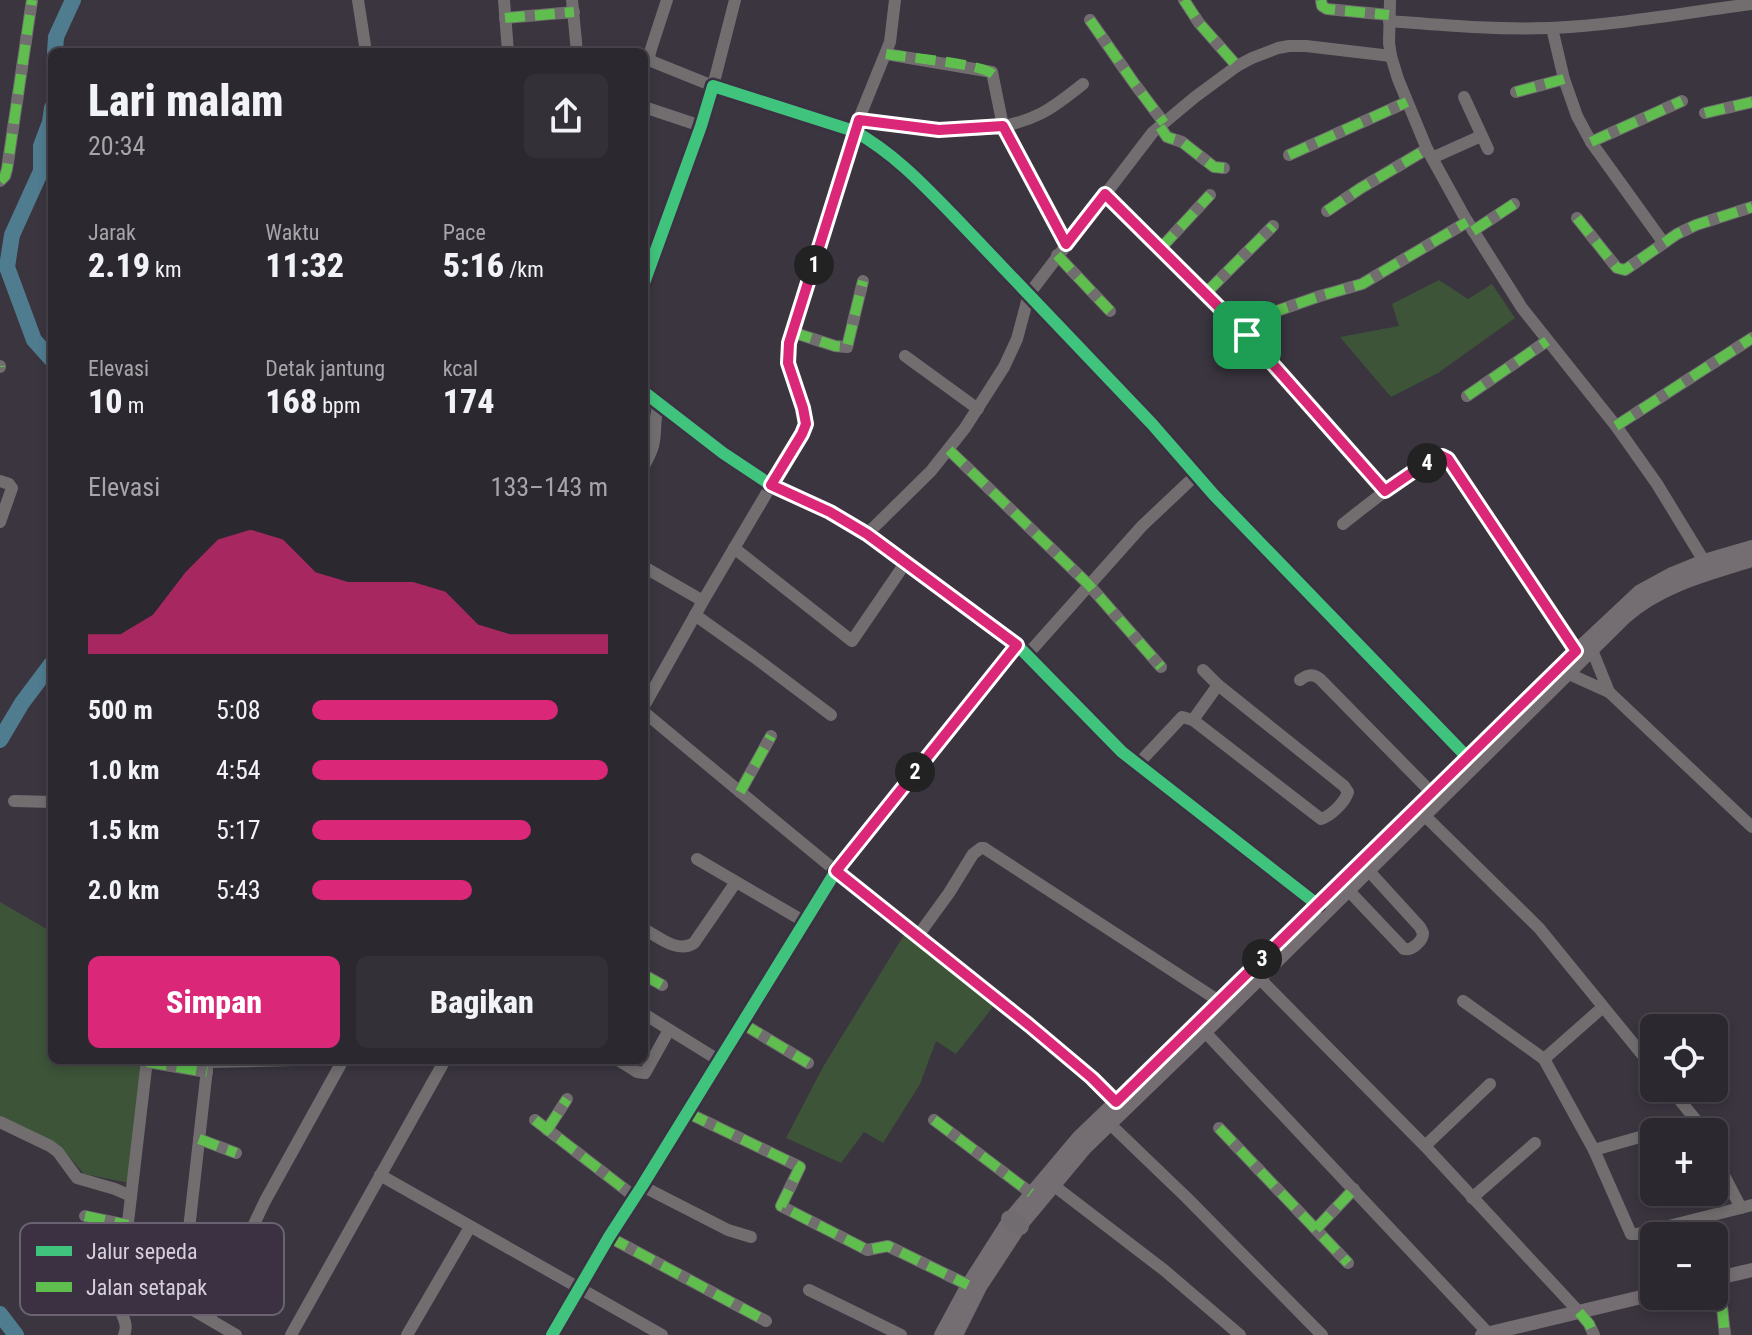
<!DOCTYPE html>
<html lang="id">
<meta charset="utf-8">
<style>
body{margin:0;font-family:"Roboto Condensed",sans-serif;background:#343037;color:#f1f3f6;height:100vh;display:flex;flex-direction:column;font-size:30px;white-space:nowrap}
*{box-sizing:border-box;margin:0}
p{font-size:26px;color:#a6a6aa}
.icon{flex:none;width:44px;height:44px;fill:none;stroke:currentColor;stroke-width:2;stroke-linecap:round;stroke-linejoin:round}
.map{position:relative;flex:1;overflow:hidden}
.panel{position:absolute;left:48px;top:48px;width:600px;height:1016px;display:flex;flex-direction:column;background:#2c282f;border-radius:12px;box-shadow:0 4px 12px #0003,0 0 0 2px #48444b}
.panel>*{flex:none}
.tools{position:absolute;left:1640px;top:1014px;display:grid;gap:16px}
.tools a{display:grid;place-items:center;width:88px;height:88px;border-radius:12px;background:#2c282f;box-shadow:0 4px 12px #0003,0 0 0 2px #48444b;font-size:40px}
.pin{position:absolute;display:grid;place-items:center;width:68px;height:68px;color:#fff;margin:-34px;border-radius:16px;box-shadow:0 4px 12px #0006}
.km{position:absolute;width:40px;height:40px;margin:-20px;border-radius:50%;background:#222;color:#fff;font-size:22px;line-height:40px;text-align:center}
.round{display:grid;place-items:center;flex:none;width:84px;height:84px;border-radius:12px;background:#343037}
.headline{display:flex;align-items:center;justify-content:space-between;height:136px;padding:0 40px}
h1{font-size:44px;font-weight:800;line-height:60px}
.stats{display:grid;grid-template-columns:repeat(3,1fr);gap:12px;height:136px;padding:8px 40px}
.stats div{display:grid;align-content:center}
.stats b{font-size:34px;font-weight:800}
.stats small{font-size:22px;font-weight:400}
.stats p{font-size:22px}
.chart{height:224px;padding:16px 40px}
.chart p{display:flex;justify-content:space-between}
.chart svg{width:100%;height:144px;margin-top:8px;fill:#db2777;opacity:.7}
.action{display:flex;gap:16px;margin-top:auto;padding:16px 40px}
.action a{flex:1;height:92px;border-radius:12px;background:#db2777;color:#fff;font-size:32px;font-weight:800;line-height:92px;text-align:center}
.action a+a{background:#343037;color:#f1f3f6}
ul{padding:0 40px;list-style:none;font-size:26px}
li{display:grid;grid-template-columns:128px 96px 1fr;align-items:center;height:60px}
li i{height:20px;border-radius:10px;background:#db2777}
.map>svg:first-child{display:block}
</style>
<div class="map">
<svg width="1752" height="1335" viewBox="0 0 1752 1335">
<rect width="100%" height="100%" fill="#3a353f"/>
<g fill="#3d5439">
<polygon points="1439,280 1468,299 1492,284 1515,318 1438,373 1391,397 1340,337 1399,326 1392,304"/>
<polygon points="0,902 52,932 52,1060 143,1060 130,1183 84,1174 61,1147 0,1117"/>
<polygon points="904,935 996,1003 956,1054 936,1041 920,1084 883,1143 864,1132 841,1163 786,1138 823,1067"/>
</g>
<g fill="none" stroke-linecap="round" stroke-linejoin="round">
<g stroke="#507c90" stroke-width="16">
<polyline points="55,52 56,37 73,0"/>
<polyline points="52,108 50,122 41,146 41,171 12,235 7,267 34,340 52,360"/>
<polyline points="0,740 22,703 52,663"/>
<polyline points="0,1314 16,1335"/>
</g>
<g stroke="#726e70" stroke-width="12">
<polyline points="358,0 366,52"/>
<polyline points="504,0 508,52"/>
<polyline points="572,0 577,52"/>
<polyline points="667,0 651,49 649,56 651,61 713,86 735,0"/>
<polyline points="1184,0 1199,23 1237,66"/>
<polyline points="1321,0 1322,6 1327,9 1389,15"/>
<polyline points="1390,0 1389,43 1391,56 1398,79 1427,149 1464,216 1522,308 1616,426 1657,484 1704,561"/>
<polyline points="505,18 574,12"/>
<polyline points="1090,20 1134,83 1164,123"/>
<path d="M1389,21C1442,25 1495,30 1549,28C1617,25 1684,13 1751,4"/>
<polyline points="1552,28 1564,79 1577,116 1591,142 1663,242"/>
<polyline points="886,54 992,72 1003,126 1066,244"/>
<polyline points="1516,92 1564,79"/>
<polyline points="1464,97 1488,149"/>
<polyline points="644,107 701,126"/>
<polyline points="1705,113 1752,102"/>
<path d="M859,120C919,127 985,142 1042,113C1057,105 1070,94 1083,84"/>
<polyline points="1160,127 1167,137 1182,142 1214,167 1224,168"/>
<polyline points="1591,142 1682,101"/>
<polyline points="1289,155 1407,102"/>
<polyline points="1432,158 1481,136"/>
<polyline points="0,181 5,176 7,169 32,0"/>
<polyline points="1105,194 1247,335 1385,491"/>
<polyline points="1327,211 1361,188 1427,149"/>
<polyline points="1577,218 1617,268 1625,270 1677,234 1696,225 1752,207"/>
<polyline points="1473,231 1514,204"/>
<polyline points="1160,249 1210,195"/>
<polyline points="1057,255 1110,311"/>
<path d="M644,283L701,126L713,86L854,131C892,152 921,182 951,213L1152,424L1214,495L1467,757"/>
<polyline points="1206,293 1273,226"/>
<polyline points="792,332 835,346 847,347 863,281"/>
<polyline points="1247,335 1260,321 1271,313 1320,296 1362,284 1467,222"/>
<polyline points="905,356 978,409"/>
<polyline points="0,367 0,366"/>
<polyline points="644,392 723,453 771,485 830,512 867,534 1017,645 1122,752 1318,905"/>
<polyline points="1467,396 1547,341"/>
<polyline points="1616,426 1752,338"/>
<polyline points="949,450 1089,585 1161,667"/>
<path d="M644,466C648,458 653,450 654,441C656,430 654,420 658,408L653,402"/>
<polyline points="0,481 9,484 12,488 0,522"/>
<path d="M1343,524C1362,509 1424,458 1445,457L1576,651"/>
<polyline points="867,534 931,471 965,428 1004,367 1017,339 1029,294 1153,132 1195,97 1237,66 1252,58 1278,48 1289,46 1306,46 1391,56"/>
<polyline points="734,548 852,641 906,562"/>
<polyline points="644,567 703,601"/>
<polyline points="695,615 754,657 831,715"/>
<polyline points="1592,650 1609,692"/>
<polyline points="1027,655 1142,526 1196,475"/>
<polyline points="1569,674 1609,692 1752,827"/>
<path d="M1300,680C1307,675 1312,673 1320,679L1431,792"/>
<path d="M644,706L703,601L805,428C809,405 791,385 788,364C787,357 788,350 789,343L854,131L890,42L895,0"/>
<path d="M644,712C734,787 824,862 916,936C983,990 1054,1041 1116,1102"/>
<polyline points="1193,720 1218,685"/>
<path d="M1137,765L1182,717L1193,720L1321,819C1331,816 1345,802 1348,792L1344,786L1218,685L1203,670"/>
<polyline points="740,792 771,736"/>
<polyline points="14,801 52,802"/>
<polyline points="1420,811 1539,928 1654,1069"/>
<polyline points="697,859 805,922"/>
<path d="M1349,891L1404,949C1412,951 1423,941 1423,933L1420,927L1368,870"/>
<path d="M644,929C659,937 678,954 694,943L736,882"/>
<polyline points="917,937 949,893 973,854 981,848 984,848 1219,1001"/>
<polyline points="644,975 662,985"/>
<polyline points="1259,978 1425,1146 1579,1312 1589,1324 1594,1335"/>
<polyline points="1463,1001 1544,1059 1603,1007"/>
<polyline points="644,1014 720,1061"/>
<polyline points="743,1024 808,1063"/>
<polyline points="1205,1032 1490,1335"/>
<polyline points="1544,1059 1594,1150"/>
<polyline points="618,1060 637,1072 645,1073 669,1030"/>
<polyline points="147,1062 207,1072"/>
<polyline points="208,1062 296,1060"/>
<polyline points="1670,1088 1695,1119 1701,1132"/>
<polyline points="688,1113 800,1167 781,1206 867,1250 888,1246 968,1285"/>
<polyline points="535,1120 635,1197"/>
<polyline points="934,1120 1031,1193"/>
<polyline points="0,1122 50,1146 58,1152 77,1178 115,1189 131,1196"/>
<polyline points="1110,1124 1187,1198 1322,1335"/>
<polyline points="1219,1128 1348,1263"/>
<polyline points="547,1130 567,1099"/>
<polyline points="1657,1132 1695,1119"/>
<polyline points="1654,1133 1594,1150 1631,1234 1637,1234 1752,1205"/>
<polyline points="199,1139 236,1153"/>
<polyline points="1425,1146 1490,1084"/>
<polyline points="1714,1156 1741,1208"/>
<polyline points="380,1175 662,1335"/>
<polyline points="1053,1185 1164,1270 1240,1335"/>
<polyline points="642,1186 728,1230 751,1237"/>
<polyline points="1472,1198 1535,1143"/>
<polyline points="85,1216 128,1225"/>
<polyline points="1316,1229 1354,1189"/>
<polyline points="609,1237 766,1321"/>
<polyline points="123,1269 236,1335"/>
<polyline points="1719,1278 1725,1335"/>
<polyline points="809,1290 901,1335"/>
<polyline points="172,1297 189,1229 208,1060"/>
<polyline points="209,1319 265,1201 343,1060"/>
<path d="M124,1335C130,1321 118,1314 119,1299L147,1060"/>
<polyline points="291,1335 445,1060"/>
<polyline points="407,1335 470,1227"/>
<polyline points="552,1335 609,1237 642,1186 836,871 1017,645"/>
</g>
<g stroke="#746e72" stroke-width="14">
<polyline points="1714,1279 1752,1270"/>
<polyline points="941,1335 968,1285 1010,1219 1079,1137 1200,1021 1542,683 1639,592 1672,574 1704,561 1752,547"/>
<path d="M956,1335L980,1287L1020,1226L1085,1148L1205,1032L1625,617C1661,585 1707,574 1752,560"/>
<polyline points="1482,1335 1654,1294"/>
</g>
<polyline stroke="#716c70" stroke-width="18" points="1010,1219 1020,1226"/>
<g stroke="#5fbe4e" stroke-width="10" stroke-dasharray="20 10" stroke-linecap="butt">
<polyline points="1184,0 1199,23 1237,66"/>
<polyline points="1321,0 1322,6 1327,9 1389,15"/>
<polyline points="505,18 574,12"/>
<polyline points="1090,20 1134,83 1164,123"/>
<path d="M886,54C909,58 978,63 993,74"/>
<polyline points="1516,92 1564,79"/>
<polyline points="1705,113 1752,102"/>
<polyline points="1160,127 1167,137 1182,142 1214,167 1224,168"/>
<polyline points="1591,142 1682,101"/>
<polyline points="1289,155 1407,102"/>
<polyline points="0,181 5,176 7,169 32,0"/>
<polyline points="1327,211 1361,188 1427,149"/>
<polyline points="1577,218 1617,268 1625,270 1677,234 1696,225 1752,207"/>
<polyline points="1473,231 1514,204"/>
<polyline points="1160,249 1210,195"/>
<polyline points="1057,255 1110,311"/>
<polyline points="1206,293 1273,226"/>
<polyline points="792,332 835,346 847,347 863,281"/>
<polyline points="1247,335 1260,321 1271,313 1320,296 1362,284 1467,222"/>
<polyline points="0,367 0,366"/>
<polyline points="1467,396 1547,341"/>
<polyline points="1616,426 1752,338"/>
<polyline points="949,450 1089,585 1161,667"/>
<polyline points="740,792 771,736"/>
<polyline points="644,975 662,985"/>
<polyline points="743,1024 808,1063"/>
<polyline points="147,1062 207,1072"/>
<polyline points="688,1113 800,1167 781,1206 867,1250 888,1246 968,1285"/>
<polyline points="535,1120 635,1197"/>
<polyline points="934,1120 1031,1193"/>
<polyline points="1219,1128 1348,1263"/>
<polyline points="547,1130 567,1099"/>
<polyline points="199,1139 236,1153"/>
<polyline points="85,1216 128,1225"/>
<polyline points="1316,1229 1354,1189"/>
<polyline points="609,1237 766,1321"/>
<polyline points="1719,1278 1725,1335"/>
<polyline points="1579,1312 1589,1324 1594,1335"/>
</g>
<defs>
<g id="cycleway">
<path d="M644,283L701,126L713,86L854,131C892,152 921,182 951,213L1152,424L1214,495L1467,757"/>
<polyline points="644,392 723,453 771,485 830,512 867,534 1017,645 1122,752 1318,905"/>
<polyline points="552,1335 609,1237 642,1186 836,871 1017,645"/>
</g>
</defs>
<use href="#cycleway" stroke="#3b3143" stroke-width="17"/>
<use href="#cycleway" stroke="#40c37c" stroke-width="12"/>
</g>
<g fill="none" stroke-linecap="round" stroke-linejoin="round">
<defs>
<polygon id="route" points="859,120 939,130 1003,126 1066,244 1105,194 1247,335 1385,491 1430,460 1442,456 1448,459 1576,651 1116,1102 1092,1078 1029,1025 836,871 1017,645 867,534 830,512 771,485 802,434 806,424 803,408 788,363 789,343"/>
</defs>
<use href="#route" stroke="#fff" stroke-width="16"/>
<use href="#route" stroke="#db2777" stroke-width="10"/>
</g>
<rect x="20" y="1223" width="264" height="92" rx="12" fill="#3b3143" stroke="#6a6171" stroke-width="2"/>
<rect x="36" y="1246" width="36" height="10" fill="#40c37c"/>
<rect x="36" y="1282" width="36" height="10" fill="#5fbe4e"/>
<g font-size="22" fill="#d7d0db">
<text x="86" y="1259">Jalur sepeda</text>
<text x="86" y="1295">Jalan setapak</text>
</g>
</svg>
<div class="tools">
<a><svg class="icon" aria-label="locate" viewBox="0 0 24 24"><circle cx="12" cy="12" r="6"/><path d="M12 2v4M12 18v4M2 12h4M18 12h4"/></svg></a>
<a>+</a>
<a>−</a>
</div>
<div class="pin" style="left:1247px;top:335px;background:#1e9e55"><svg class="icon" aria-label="arrive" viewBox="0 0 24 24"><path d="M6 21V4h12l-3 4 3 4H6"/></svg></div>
<b class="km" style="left:814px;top:265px">1</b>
<b class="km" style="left:915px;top:772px">2</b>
<b class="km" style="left:1262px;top:959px">3</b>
<b class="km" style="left:1427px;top:463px">4</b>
<section class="panel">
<div class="headline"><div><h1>Lari malam</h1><p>20:34</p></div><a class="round"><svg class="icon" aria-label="share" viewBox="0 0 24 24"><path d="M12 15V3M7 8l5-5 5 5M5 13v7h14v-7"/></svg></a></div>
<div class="stats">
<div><p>Jarak</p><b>2.19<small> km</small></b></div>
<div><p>Waktu</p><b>11:32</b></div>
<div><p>Pace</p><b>5:16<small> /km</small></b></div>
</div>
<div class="stats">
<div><p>Elevasi</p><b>10<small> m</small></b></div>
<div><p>Detak jantung</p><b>168<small> bpm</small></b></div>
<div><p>kcal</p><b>174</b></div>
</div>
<div class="chart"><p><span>Elevasi</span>133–143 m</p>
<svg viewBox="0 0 160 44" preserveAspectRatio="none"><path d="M0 44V38L10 38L20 32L30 19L40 9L50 6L60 9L70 19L80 22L90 22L100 22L110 25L120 35L130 38L140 38L150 38L160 38V44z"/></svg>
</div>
<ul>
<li><b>500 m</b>5:08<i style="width:83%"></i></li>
<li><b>1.0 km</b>4:54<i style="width:100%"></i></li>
<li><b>1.5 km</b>5:17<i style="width:74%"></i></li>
<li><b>2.0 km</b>5:43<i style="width:54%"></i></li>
</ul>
<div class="action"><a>Simpan</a><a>Bagikan</a></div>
</section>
</div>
